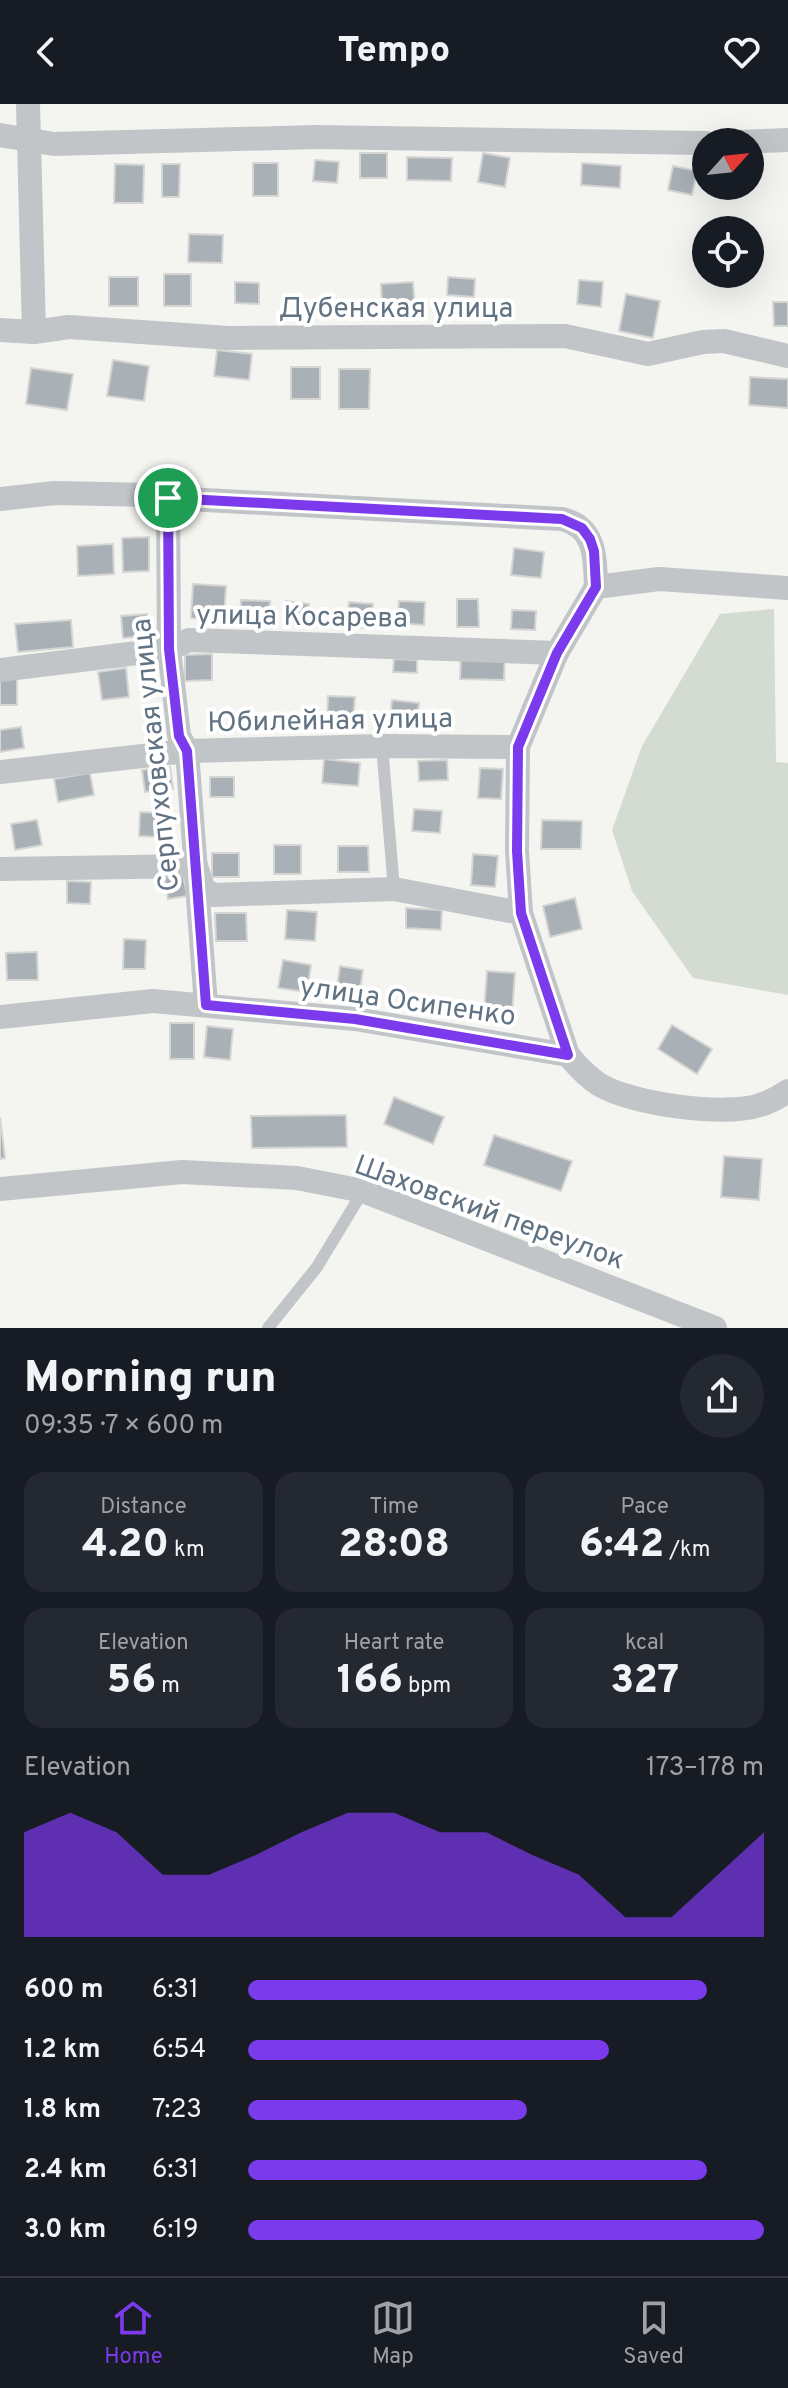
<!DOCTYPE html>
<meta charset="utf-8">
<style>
body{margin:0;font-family:Overpass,sans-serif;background:#242831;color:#f1f3f6;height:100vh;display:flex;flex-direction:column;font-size:30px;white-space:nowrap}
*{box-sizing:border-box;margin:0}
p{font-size:26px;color:#9ea1a6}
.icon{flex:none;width:44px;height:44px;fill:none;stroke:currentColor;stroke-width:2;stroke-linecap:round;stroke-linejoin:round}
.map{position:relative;height:1224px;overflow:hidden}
.sheet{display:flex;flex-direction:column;background:#171b24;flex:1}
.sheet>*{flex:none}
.needle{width:52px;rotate:63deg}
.controls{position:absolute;left:692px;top:24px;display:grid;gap:16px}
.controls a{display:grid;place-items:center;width:72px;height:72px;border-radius:50%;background:#171b24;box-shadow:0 8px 32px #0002;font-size:40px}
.pin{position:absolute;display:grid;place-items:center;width:68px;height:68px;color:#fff;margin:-34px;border:4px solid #fff;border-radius:50%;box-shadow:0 2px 8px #0007}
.round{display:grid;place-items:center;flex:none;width:84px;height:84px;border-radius:42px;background:#242831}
.summary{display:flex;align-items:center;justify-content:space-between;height:136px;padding:0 24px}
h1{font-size:44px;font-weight:800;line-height:60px}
.figures{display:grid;grid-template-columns:repeat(3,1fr);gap:12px;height:136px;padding:8px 24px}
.figures div{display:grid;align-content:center;border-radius:20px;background:#242831;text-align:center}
.figures b{font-size:40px;font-weight:800}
.figures small{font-size:22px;font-weight:400}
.figures p{font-size:22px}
.chart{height:224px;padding:16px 24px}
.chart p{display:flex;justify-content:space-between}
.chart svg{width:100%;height:144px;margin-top:8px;fill:#7c3aed;opacity:.7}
ul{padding:0 24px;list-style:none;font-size:26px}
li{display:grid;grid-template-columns:128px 96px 1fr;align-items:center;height:60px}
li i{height:20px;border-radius:10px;background:#7c3aed}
header{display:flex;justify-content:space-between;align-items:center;height:104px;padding:0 24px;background:#171b24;font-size:36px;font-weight:800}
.tab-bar{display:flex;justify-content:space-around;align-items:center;height:112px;border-top:2px solid #363941;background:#171b24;font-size:22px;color:#9ea1a6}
.tab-bar a{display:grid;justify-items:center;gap:4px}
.tab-bar .active{color:#7c3aed}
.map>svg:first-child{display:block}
</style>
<header><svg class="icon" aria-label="back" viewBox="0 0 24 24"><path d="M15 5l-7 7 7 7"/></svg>Tempo<svg class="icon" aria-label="heart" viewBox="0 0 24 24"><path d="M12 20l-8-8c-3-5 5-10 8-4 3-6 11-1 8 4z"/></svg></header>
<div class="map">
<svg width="788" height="1224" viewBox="0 0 788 1224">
<rect width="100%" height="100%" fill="#f4f4f0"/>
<polygon fill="#d4dbd1" points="774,505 776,658 788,659 788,891 693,874 632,787 612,726 642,642 720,510"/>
<g fill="#a9b1b7" stroke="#d5d5d3" stroke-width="2">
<rect x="360" y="49" width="27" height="25"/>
<polygon points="483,49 510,54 505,83 478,78"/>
<polygon points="407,53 452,54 451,77 407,76"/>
<polygon points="315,56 339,58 337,79 313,77"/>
<rect x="253" y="59" width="25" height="33"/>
<polygon points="582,59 621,62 620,84 581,81"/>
<polygon points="115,60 144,61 143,99 114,99"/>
<polygon points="162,60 180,60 179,93 162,93"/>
<polygon points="673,62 697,67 692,91 668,86"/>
<polygon points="189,130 223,131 222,159 188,158"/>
<rect x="164" y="170" width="27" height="32"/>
<rect x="109" y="173" width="29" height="29"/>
<polygon points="448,173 475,175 474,193 447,191"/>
<polygon points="579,176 603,178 601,203 577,200"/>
<polygon points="235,178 259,179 259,200 235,199"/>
<polygon points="413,178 415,204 382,206 381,180"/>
<polygon points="626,190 660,197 653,234 619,227"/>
<polygon points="773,198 788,198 788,222 774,222"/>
<polygon points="217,246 252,250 249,276 214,272"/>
<polygon points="113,256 149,262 144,297 107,292"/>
<rect x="291" y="263" width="29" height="32"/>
<polygon points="31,264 73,270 67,306 26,300"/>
<polygon points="339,265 370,265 369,305 339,305"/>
<polygon points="750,273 788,275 788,304 749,301"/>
<polygon points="149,433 149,467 123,468 122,434"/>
<polygon points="113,440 114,470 78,472 77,442"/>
<polygon points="514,444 544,448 541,474 511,471"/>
<polygon points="193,480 226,482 224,515 191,514"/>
<polygon points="457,495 478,495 479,523 457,523"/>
<polygon points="241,496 270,497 269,520 240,519"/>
<polygon points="286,497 309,500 306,522 283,520"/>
<polygon points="399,497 425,498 424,521 397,519"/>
<polygon points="349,498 373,500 370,525 346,522"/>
<polygon points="512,506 536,507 535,526 511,525"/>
<polygon points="147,510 149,532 123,534 121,512"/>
<polygon points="71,516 73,543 18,548 15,520"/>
<polygon points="212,550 212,576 185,577 185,551"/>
<polygon points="461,550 505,551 504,576 460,575"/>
<polygon points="394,555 417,556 417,569 393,568"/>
<polygon points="126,564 129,593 102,596 98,568"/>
<rect x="0" y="574" width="17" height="27"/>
<polygon points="328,592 355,593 353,618 327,617"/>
<polygon points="392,596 419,599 417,619 390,616"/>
<polygon points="21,623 24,644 0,648 0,626"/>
<polygon points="324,655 360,659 358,682 322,679"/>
<polygon points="447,656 448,676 419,677 418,657"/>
<polygon points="170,663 173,685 145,688 142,666"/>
<polygon points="480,664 503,665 501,695 478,694"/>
<polygon points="90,669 94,691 58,698 54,675"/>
<rect x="210" y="673" width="24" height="20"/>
<polygon points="414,705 442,707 440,729 412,727"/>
<polygon points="140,708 160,709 159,733 139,732"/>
<polygon points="37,716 42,741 15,746 11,720"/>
<polygon points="542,716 582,717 581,745 541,745"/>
<rect x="274" y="741" width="27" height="29"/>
<polygon points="338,742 368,742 369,768 338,768"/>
<rect x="212" y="749" width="27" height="24"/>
<polygon points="473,750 498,752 495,783 471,781"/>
<polygon points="183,769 187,792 168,795 164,772"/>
<polygon points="67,777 91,778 90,800 67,799"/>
<polygon points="575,794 582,825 550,833 543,802"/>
<polygon points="406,804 442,806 441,826 406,824"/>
<polygon points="287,806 317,808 315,837 285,835"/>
<polygon points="215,809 246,809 247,837 216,837"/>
<polygon points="124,835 146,836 145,865 123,865"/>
<polygon points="37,848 38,876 7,876 6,849"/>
<polygon points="283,856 311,861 307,888 278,884"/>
<polygon points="340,862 363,866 359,893 336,889"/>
<polygon points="487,867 515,869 512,910 484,908"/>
<rect x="170" y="919" width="24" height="36"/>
<polygon points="672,921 712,945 697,970 658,945"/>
<polygon points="207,922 233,925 230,956 204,953"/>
<polygon points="394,993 444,1013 433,1040 384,1020"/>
<polygon points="346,1011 347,1043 252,1044 251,1012"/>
<polygon points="0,1013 5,1054 0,1055"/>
<polygon points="494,1031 572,1057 561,1087 484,1061"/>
<polygon points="724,1052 762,1055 759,1096 721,1093"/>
</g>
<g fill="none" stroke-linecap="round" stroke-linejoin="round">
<g stroke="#c1c5c8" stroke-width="12">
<polyline points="382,642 394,785"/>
<polyline points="268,1224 317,1163 363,1087"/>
</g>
<g stroke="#c1c5c8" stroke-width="24">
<polyline points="28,0 34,228"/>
<polyline points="0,31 54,40 315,33 706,39"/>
<polyline points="736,38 788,36"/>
<polyline points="0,226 34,228 69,223 228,234 565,232 648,250 703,238 724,237 788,252"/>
<polyline points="168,394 169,545 179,632 187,647 206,901"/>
<path d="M0,395L55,389L153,391L168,394L562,415C596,423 595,454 596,483"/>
<polyline points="0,566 169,545 189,536 557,549"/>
<polyline points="0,668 187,647 382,642 518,643"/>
<polyline points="0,765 196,762 203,784 213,791 394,785 521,809"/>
<path d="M0,913L153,897L355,915L568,951C578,963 587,973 600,981C632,1000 725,1013 760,1001C770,998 779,993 788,987"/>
<polyline points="568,951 521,809 517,747 518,643 557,549 596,483 659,475 788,484"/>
<polyline points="0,1085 182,1068 297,1074 363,1087 715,1224"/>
</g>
</g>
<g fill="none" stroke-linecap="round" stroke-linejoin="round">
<defs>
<polygon id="route" points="168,394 562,415 582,424 590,435 594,447 596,483 557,549 518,643 517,747 521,809 568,951 355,915 206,901 187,647 179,632 169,545"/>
</defs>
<use href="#route" stroke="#fff" stroke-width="16"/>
<use href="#route" stroke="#7c3aed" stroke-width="10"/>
</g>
<g text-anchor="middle" stroke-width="8" stroke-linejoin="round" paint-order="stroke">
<g font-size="28" fill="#617383" stroke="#fff">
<text x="396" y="213">Дубенская улица</text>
<text transform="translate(302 511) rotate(1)" y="10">улица Косарева</text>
<text transform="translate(330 615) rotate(-1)" y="10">Юбилейная улица</text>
<text transform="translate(154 651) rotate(-96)" y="10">Серпуховская улица</text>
<text transform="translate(408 896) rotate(8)" y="10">улица Осипенко</text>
<text transform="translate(490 1107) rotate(20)" y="10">Шаховский переулок</text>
</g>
</g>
</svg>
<div class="controls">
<a><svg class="needle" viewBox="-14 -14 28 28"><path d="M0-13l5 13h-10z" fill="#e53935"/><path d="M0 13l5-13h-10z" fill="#9ea1a6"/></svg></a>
<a><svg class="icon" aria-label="locate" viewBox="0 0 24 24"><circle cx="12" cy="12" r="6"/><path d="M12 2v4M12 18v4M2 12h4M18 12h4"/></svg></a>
</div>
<div class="pin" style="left:168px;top:394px;background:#1e9e55"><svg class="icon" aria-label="arrive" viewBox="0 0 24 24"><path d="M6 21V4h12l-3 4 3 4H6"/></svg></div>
</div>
<section class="sheet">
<div class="summary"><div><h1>Morning run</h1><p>09:35 · 7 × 600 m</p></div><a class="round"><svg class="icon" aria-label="share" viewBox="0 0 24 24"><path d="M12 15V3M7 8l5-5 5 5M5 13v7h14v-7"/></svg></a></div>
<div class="figures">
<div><p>Distance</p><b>4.20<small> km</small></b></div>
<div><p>Time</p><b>28:08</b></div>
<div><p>Pace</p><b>6:42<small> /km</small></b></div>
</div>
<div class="figures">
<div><p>Elevation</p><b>56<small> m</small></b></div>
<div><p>Heart rate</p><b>166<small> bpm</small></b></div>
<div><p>kcal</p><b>327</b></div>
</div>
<div class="chart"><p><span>Elevation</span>173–178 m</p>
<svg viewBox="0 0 160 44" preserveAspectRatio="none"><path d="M0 44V12L10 6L20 12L30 25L40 25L50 19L60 12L70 6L80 6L90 12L100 12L110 19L120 25L130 38L140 38L150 25L160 12V44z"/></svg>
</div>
<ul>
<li><b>600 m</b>6:31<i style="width:89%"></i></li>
<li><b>1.2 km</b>6:54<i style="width:70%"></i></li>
<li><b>1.8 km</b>7:23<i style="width:54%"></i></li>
<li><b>2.4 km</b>6:31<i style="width:89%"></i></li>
<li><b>3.0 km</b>6:19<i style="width:100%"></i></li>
</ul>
</section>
<nav class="tab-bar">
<a class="active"><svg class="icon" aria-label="home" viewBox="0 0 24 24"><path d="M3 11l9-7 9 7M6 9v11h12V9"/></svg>Home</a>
<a><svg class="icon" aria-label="map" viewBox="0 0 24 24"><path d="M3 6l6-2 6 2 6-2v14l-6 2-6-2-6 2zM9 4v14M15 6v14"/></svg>Map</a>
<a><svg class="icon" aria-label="saved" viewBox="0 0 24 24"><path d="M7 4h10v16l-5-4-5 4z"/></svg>Saved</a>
</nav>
